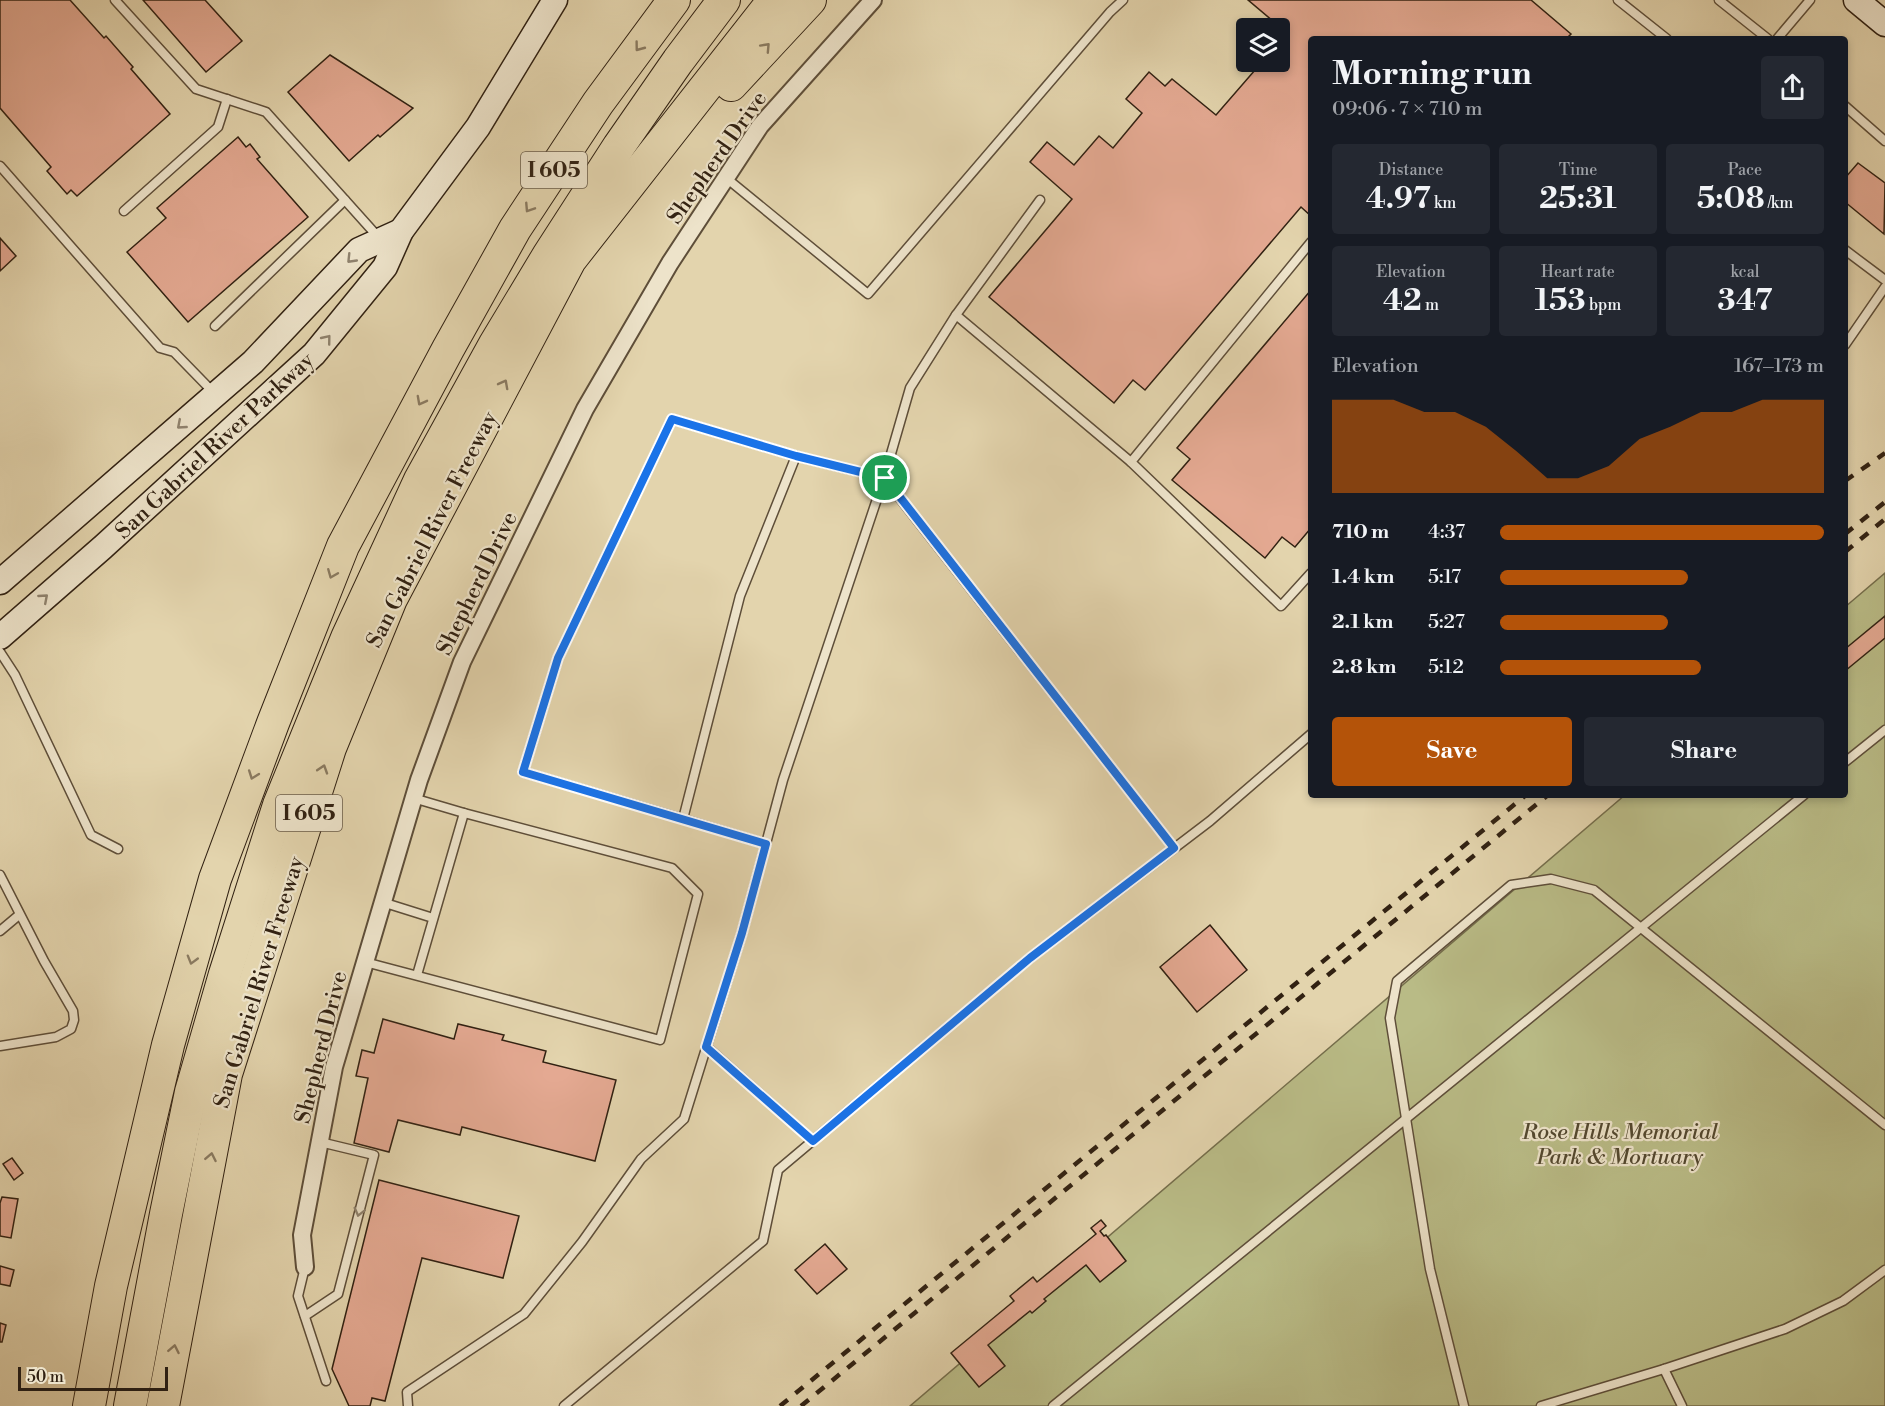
<!DOCTYPE html>
<meta charset="utf-8">
<style>
body{margin:0;font-family:"Libre Bodoni",serif;background:#242831;color:#f1f3f6;height:100vh;display:flex;flex-direction:column;font-size:22px;white-space:nowrap}
*{box-sizing:border-box;margin:0}
p{font-size:20px;color:#9ea1a6}
.icon{flex:none;width:33px;height:33px;fill:none;stroke:currentColor;stroke-width:2;stroke-linecap:round;stroke-linejoin:round}
.map{position:relative;flex:1;overflow:hidden}
.sheet{position:absolute;left:1308px;top:36px;width:540px;height:762px;display:flex;flex-direction:column;background:#171b24;border-radius:6px;box-shadow:0 3px 9px #0003}
.sheet>*{flex:none}
.buttons{position:absolute;left:1236px;top:18px;display:grid;gap:12px}
.buttons a{display:grid;place-items:center;width:54px;height:54px;border-radius:6px;background:#171b24;box-shadow:0 3px 9px #0003;font-size:30px}
.scale{position:absolute;left:18px;bottom:15px;width:150px;box-sizing:border-box;padding-left:6px;border:3px solid #312112;border-top:0;font-size:16px;line-height:21px;white-space:nowrap;color:#312112;-webkit-text-stroke:4px #ede3ca;paint-order:stroke}
.pin{position:absolute;display:grid;place-items:center;width:51px;height:51px;color:#fff;margin:-26px;border:3px solid #fff;border-radius:50%;box-shadow:0 2px 6px #0007}
.round{display:grid;place-items:center;flex:none;width:63px;height:63px;border-radius:6px;background:#242831}
.summary{display:flex;align-items:center;justify-content:space-between;height:102px;padding:0 24px}
h1{font-size:33px;font-weight:700;line-height:45px}
.stats{display:grid;grid-template-columns:repeat(3,1fr);gap:9px;height:102px;padding:6px 24px}
.stats div{display:grid;align-content:center;border-radius:6px;background:#242831;text-align:center}
.stats b{font-size:30px;font-weight:700}
.stats small{font-size:16px;font-weight:400}
.stats p{font-size:16px}
.chart{height:168px;padding:12px 24px}
.chart p{display:flex;justify-content:space-between}
.chart svg{width:100%;height:108px;margin-top:6px;fill:#b45309;opacity:.7}
.primary-button{display:flex;gap:12px;margin-top:auto;padding:12px 24px}
.primary-button a{flex:1;height:69px;border-radius:6px;background:#b45309;color:#fff;font-size:24px;font-weight:700;line-height:69px;text-align:center}
.primary-button a+a{background:#242831;color:#f1f3f6}
ul{padding:0 24px;list-style:none;font-size:20px}
li{display:grid;grid-template-columns:96px 72px 1fr;align-items:center;height:45px}
li i{height:15px;border-radius:8px;background:#b45309}
.map>svg:first-child{display:block}
</style>
<div class="map">
<svg width="1885" height="1406" viewBox="0 0 1885 1406">
<rect width="100%" height="100%" fill="#e3d4ad"/>
<filter id="stains"><feTurbulence type="fractalNoise" baseFrequency=".00333" numOctaves="4"/><feColorMatrix values="0 0 0 0 .2 0 0 0 0 .09 0 0 0 0 .02 0 0 0 .5 -.17"/></filter>
<radialGradient id="worn" r=".72"><stop offset=".6" stop-color="#630" stop-opacity="0"/><stop offset="1" stop-color="#630" stop-opacity=".3"/></radialGradient>
<polygon fill="#b9bb86" stroke="#756e4c" stroke-width="1.5" points="1885,573 1885,1406 910,1406 1625,795 1845,795 1845,607"/>
<g fill="#e4a992" stroke="#312112" stroke-width="1.5">
<polygon points="0,0 70,0 104,38 106,36 133,67 131,69 170,114 77,196 71,190 67,194 47,171 51,167 0,108"/>
<polygon points="143,0 205,0 242,41 206,72"/>
<polygon points="1248,0 1531,0 1571,34 1566,39 1311,39 1311,216 1301,207 1145,390 1133,380 1114,403 989,297 1072,199 1030,162 1047,142 1074,165 1099,136 1113,148 1142,113 1126,99 1149,72 1165,86 1172,79 1216,115 1262,62 1280,62 1280,40 1286,32"/>
<polygon points="330,55 413,108 380,137 378,135 349,161 288,92"/>
<polygon points="238,137 246,147 250,144 260,157 257,159 308,217 188,322 127,252 166,218 157,208"/>
<polygon points="1858,163 1885,183 1884,234 1845,202 1845,178"/>
<polygon points="0,238 16,256 0,271"/>
<polygon points="1311,290 1311,528 1295,547 1282,537 1265,558 1172,480 1190,459 1177,448"/>
<polygon points="1885,616 1885,638 1845,671 1845,649"/>
<polygon points="1210,925 1247,970 1197,1012 1160,967"/>
<polygon points="383,1019 454,1039 458,1024 504,1035 502,1040 546,1051 543,1062 616,1080 595,1161 462,1127 460,1135 398,1120 389,1152 354,1143 368,1078 356,1076 362,1050 374,1053"/>
<polygon points="12,1158 23,1173 14,1180 3,1164"/>
<polygon points="379,1180 519,1216 503,1278 422,1258 385,1401 372,1398 370,1406 349,1406 332,1369"/>
<polygon points="2,1197 18,1199 11,1238 0,1236 0,1203"/>
<polygon points="1101,1220 1106,1226 1100,1231 1104,1236 1106,1235 1126,1261 1100,1282 1086,1265 1044,1299 1046,1301 1032,1313 1030,1311 988,1345 1005,1366 979,1387 951,1353 1014,1301 1010,1296 1033,1277 1037,1282 1096,1234 1091,1228"/>
<polygon points="825,1244 847,1269 817,1294 795,1270"/>
<polygon points="0,1266 14,1270 10,1286 0,1284"/>
<polygon points="0,1323 6,1325 2,1342 0,1342"/>
</g>
<g fill="none" stroke-linecap="round" stroke-linejoin="round">
<defs>
<g id="service">
<polyline points="115,0 196,89 266,112 379,238"/>
<polyline points="1618,0 1667,39"/>
<polyline points="1719,0 1768,39"/>
<polyline points="1777,39 1810,0"/>
<polyline points="1845,106 1885,141"/>
<polyline points="0,166 160,348 174,352 213,392"/>
<polyline points="725,177 868,294 1110,12 1123,0"/>
<polyline points="1040,200 956,315 1131,462"/>
<polyline points="124,211 218,127 227,99"/>
<polyline points="1311,242 1131,462 1281,606 1311,573"/>
<polyline points="1845,250 1885,280"/>
<polyline points="215,326 345,200"/>
<polyline points="1845,345 1885,287"/>
<polyline points="0,652 15,675 91,835 118,849"/>
<polyline points="1845,762 1885,730"/>
<polyline points="683,819 523,772 558,658 672,419 796,456"/>
<polyline points="766,844 683,819 740,596 796,456 884,478 1174,848"/>
<polyline points="0,875 44,961 73,1011 74,1020 71,1029 56,1037 0,1046"/>
<polyline points="382,902 433,918"/>
<polyline points="0,931 19,915"/>
<polyline points="365,962 660,1040 698,894 672,868 464,813 413,798"/>
<polyline points="417,975 464,813"/>
<polyline points="707,1047 813,1141"/>
<polyline points="305,1267 298,1296 326,1381"/>
<polyline points="305,1316 338,1294 374,1155 320,1142"/>
<polyline points="1664,1369 1682,1406"/>
<polyline points="408,1406 407,1392 524,1314 582,1242 641,1159 684,1119 742,933 783,780 884,478 910,388 956,315"/>
<polyline points="564,1406 763,1241 778,1170 1030,958 1210,821 1311,734"/>
<polyline points="1053,1406 1804,795"/>
<polyline points="1464,1406 1430,1269 1390,1018 1397,981 1511,885 1551,879 1594,890 1885,1125"/>
<polyline points="1541,1406 1664,1369 1785,1329 1843,1301 1885,1270"/>
</g>
<polyline id="minor" points="305,1267 302,1235 334,1067 419,780 462,662 585,409 670,263 760,126 873,0"/>
<g id="secondary">
<polyline points="1856,0 1885,24"/>
<polyline points="0,582 253,362 359,250 401,231"/>
<polyline points="0,637 103,547 314,354 385,267 401,231 478,127 555,0"/>
</g>
<g id="motorway">
<polyline points="731,85 810,0"/>
<polyline points="89,1406 111,1286 168,1045 215,879 273,723 343,546 448,349 515,229 598,103 674,0"/>
<polyline points="130,1406 166,1214 191,1092 225,974 279,805 347,638 420,480 495,344 548,256 619,146 678,61 724,0"/>
<polyline points="163,1406 226,1074 330,748 391,599 570,260 774,0"/>
</g>
</defs>
<use href="#service" stroke="#5e4e39" stroke-width="11"/>
<use href="#minor" stroke="#5e4e39" stroke-width="20"/>
<use href="#secondary" stroke="#312112" stroke-width="27"/>
<use href="#motorway" stroke="#312112" stroke-width="34"/>
<use href="#service" stroke="#ede3ca" stroke-width="8"/>
<use href="#minor" stroke="#ede3ca" stroke-width="16"/>
<use href="#secondary" stroke="#ede3ca" stroke-width="24"/>
<use href="#motorway" stroke="#e3d4ad" stroke-width="32"/>
<g stroke="#312112" stroke-width="4.5" stroke-dasharray="10 10" stroke-linecap="butt">
<polyline points="1845,481 1885,453"/>
<polyline points="1845,534 1885,502"/>
<polyline points="1845,552 1885,519"/>
<polyline points="780,1406 1526,795"/>
<polyline points="801,1406 1548,795"/>
</g>
</g>
<defs><path id="oneway-chevron" d="M-2-3.5L2.5 0L-2 3.5" fill="none" stroke-width="1.6" stroke-linecap="round" stroke-linejoin="round" transform="scale(1.5)"/></defs>
<g stroke="#8a7a60">
<use href="#oneway-chevron" transform="translate(639 47) rotate(127)"/>
<use href="#oneway-chevron" transform="translate(766 47) rotate(-47)"/>
<use href="#oneway-chevron" transform="translate(529 208) rotate(123)"/>
<use href="#oneway-chevron" transform="translate(504 384) rotate(-62)"/>
<use href="#oneway-chevron" transform="translate(421 401) rotate(118)"/>
<use href="#oneway-chevron" transform="translate(332 574) rotate(112)"/>
<use href="#oneway-chevron" transform="translate(323 769) rotate(-72)"/>
<use href="#oneway-chevron" transform="translate(253 775) rotate(110)"/>
<use href="#oneway-chevron" transform="translate(192 960) rotate(106)"/>
<use href="#oneway-chevron" transform="translate(211 1157) rotate(-79)"/>
<use href="#oneway-chevron" transform="translate(174 1349) rotate(-79)"/>
</g>
<g stroke="#8f826e">
<use href="#oneway-chevron" transform="translate(351 259) rotate(134)"/>
<use href="#oneway-chevron" transform="translate(327 339) rotate(-51)"/>
<use href="#oneway-chevron" transform="translate(181 425) rotate(139)"/>
<use href="#oneway-chevron" transform="translate(44 598) rotate(-41)"/>
<use href="#oneway-chevron" transform="translate(359 1212) rotate(104)"/>
</g>
<g fill="none" stroke-linecap="round" stroke-linejoin="round">
<defs>
<polygon id="route" points="672,419 796,456 885,478 1174,848 1030,958 813,1141 706,1047 742,933 766,844 523,772 558,658"/>
</defs>
<use href="#route" stroke="#fff" stroke-width="12"/>
<use href="#route" stroke="#1a73e8" stroke-width="8"/>
</g>
<g text-anchor="middle" stroke-width="4.5" stroke-linejoin="round" paint-order="stroke">
<g fill="#ede3ca" stroke="#695b49" stroke-width="1.5">
<rect x="521" y="152" width="66" height="36" rx="4.5"/>
<rect x="276" y="795" width="66" height="36" rx="4.5"/>
</g>
<g font-size="21" font-weight="bold" fill="#312112">
<text x="554" y="177">I 605</text>
<text x="309" y="820">I 605</text>
</g>
<g font-size="22" fill="#312112" stroke="#ede3ca">
<text transform="translate(716 157) rotate(-55)" y="8">Shepherd Drive</text>
<text transform="translate(214 445) rotate(-43)" y="8">San Gabriel River Parkway</text>
<text transform="translate(431 529) rotate(-63)" y="8">San Gabriel River Freeway</text>
<text transform="translate(476 583) rotate(-64)" y="8">Shepherd Drive</text>
<text transform="translate(258 982) rotate(-73)" y="8">San Gabriel River Freeway</text>
<text transform="translate(320 1047) rotate(-76)" y="8">Shepherd Drive</text>
</g>
<g font-size="22" font-style="italic" fill="#53482f" stroke="#ede3ca">
<text x="1620" y="1139">Rose Hills Memorial<tspan x="1620" dy="25">Park &amp; Mortuary</tspan></text>
</g>
</g>
<rect width="100%" height="100%" filter="url(#stains)"/>
<rect width="100%" height="100%" fill="url(#worn)"/>
</svg>
<div class="buttons">
<a><svg class="icon" aria-label="layers" viewBox="0 0 24 24"><path d="M12 4l9 5-9 5-9-5zM3 14l9 5 9-5"/></svg></a>
</div>
<div class="scale">50 m</div>
<div class="pin" style="left:885px;top:478px;background:#1e9e55"><svg class="icon" aria-label="arrive" viewBox="0 0 24 24"><path d="M6 21V4h12l-3 4 3 4H6"/></svg></div>
<section class="sheet">
<div class="summary"><div><h1>Morning run</h1><p>09:06 · 7 × 710 m</p></div><a class="round"><svg class="icon" aria-label="share" viewBox="0 0 24 24"><path d="M12 15V3M7 8l5-5 5 5M5 13v7h14v-7"/></svg></a></div>
<div class="stats">
<div><p>Distance</p><b>4.97<small> km</small></b></div>
<div><p>Time</p><b>25:31</b></div>
<div><p>Pace</p><b>5:08<small> /km</small></b></div>
</div>
<div class="stats">
<div><p>Elevation</p><b>42<small> m</small></b></div>
<div><p>Heart rate</p><b>153<small> bpm</small></b></div>
<div><p>kcal</p><b>347</b></div>
</div>
<div class="chart"><p><span>Elevation</span>167–173 m</p>
<svg viewBox="0 0 160 44" preserveAspectRatio="none"><path d="M0 44V6L10 6L20 6L30 11L40 11L50 17L60 27L70 38L80 38L90 33L100 22L110 17L120 11L130 11L140 6L150 6L160 6V44z"/></svg>
</div>
<ul>
<li><b>710 m</b>4:37<i style="width:100%"></i></li>
<li><b>1.4 km</b>5:17<i style="width:58%"></i></li>
<li><b>2.1 km</b>5:27<i style="width:52%"></i></li>
<li><b>2.8 km</b>5:12<i style="width:62%"></i></li>
</ul>
<div class="primary-button"><a>Save</a><a>Share</a></div>
</section>
</div>
